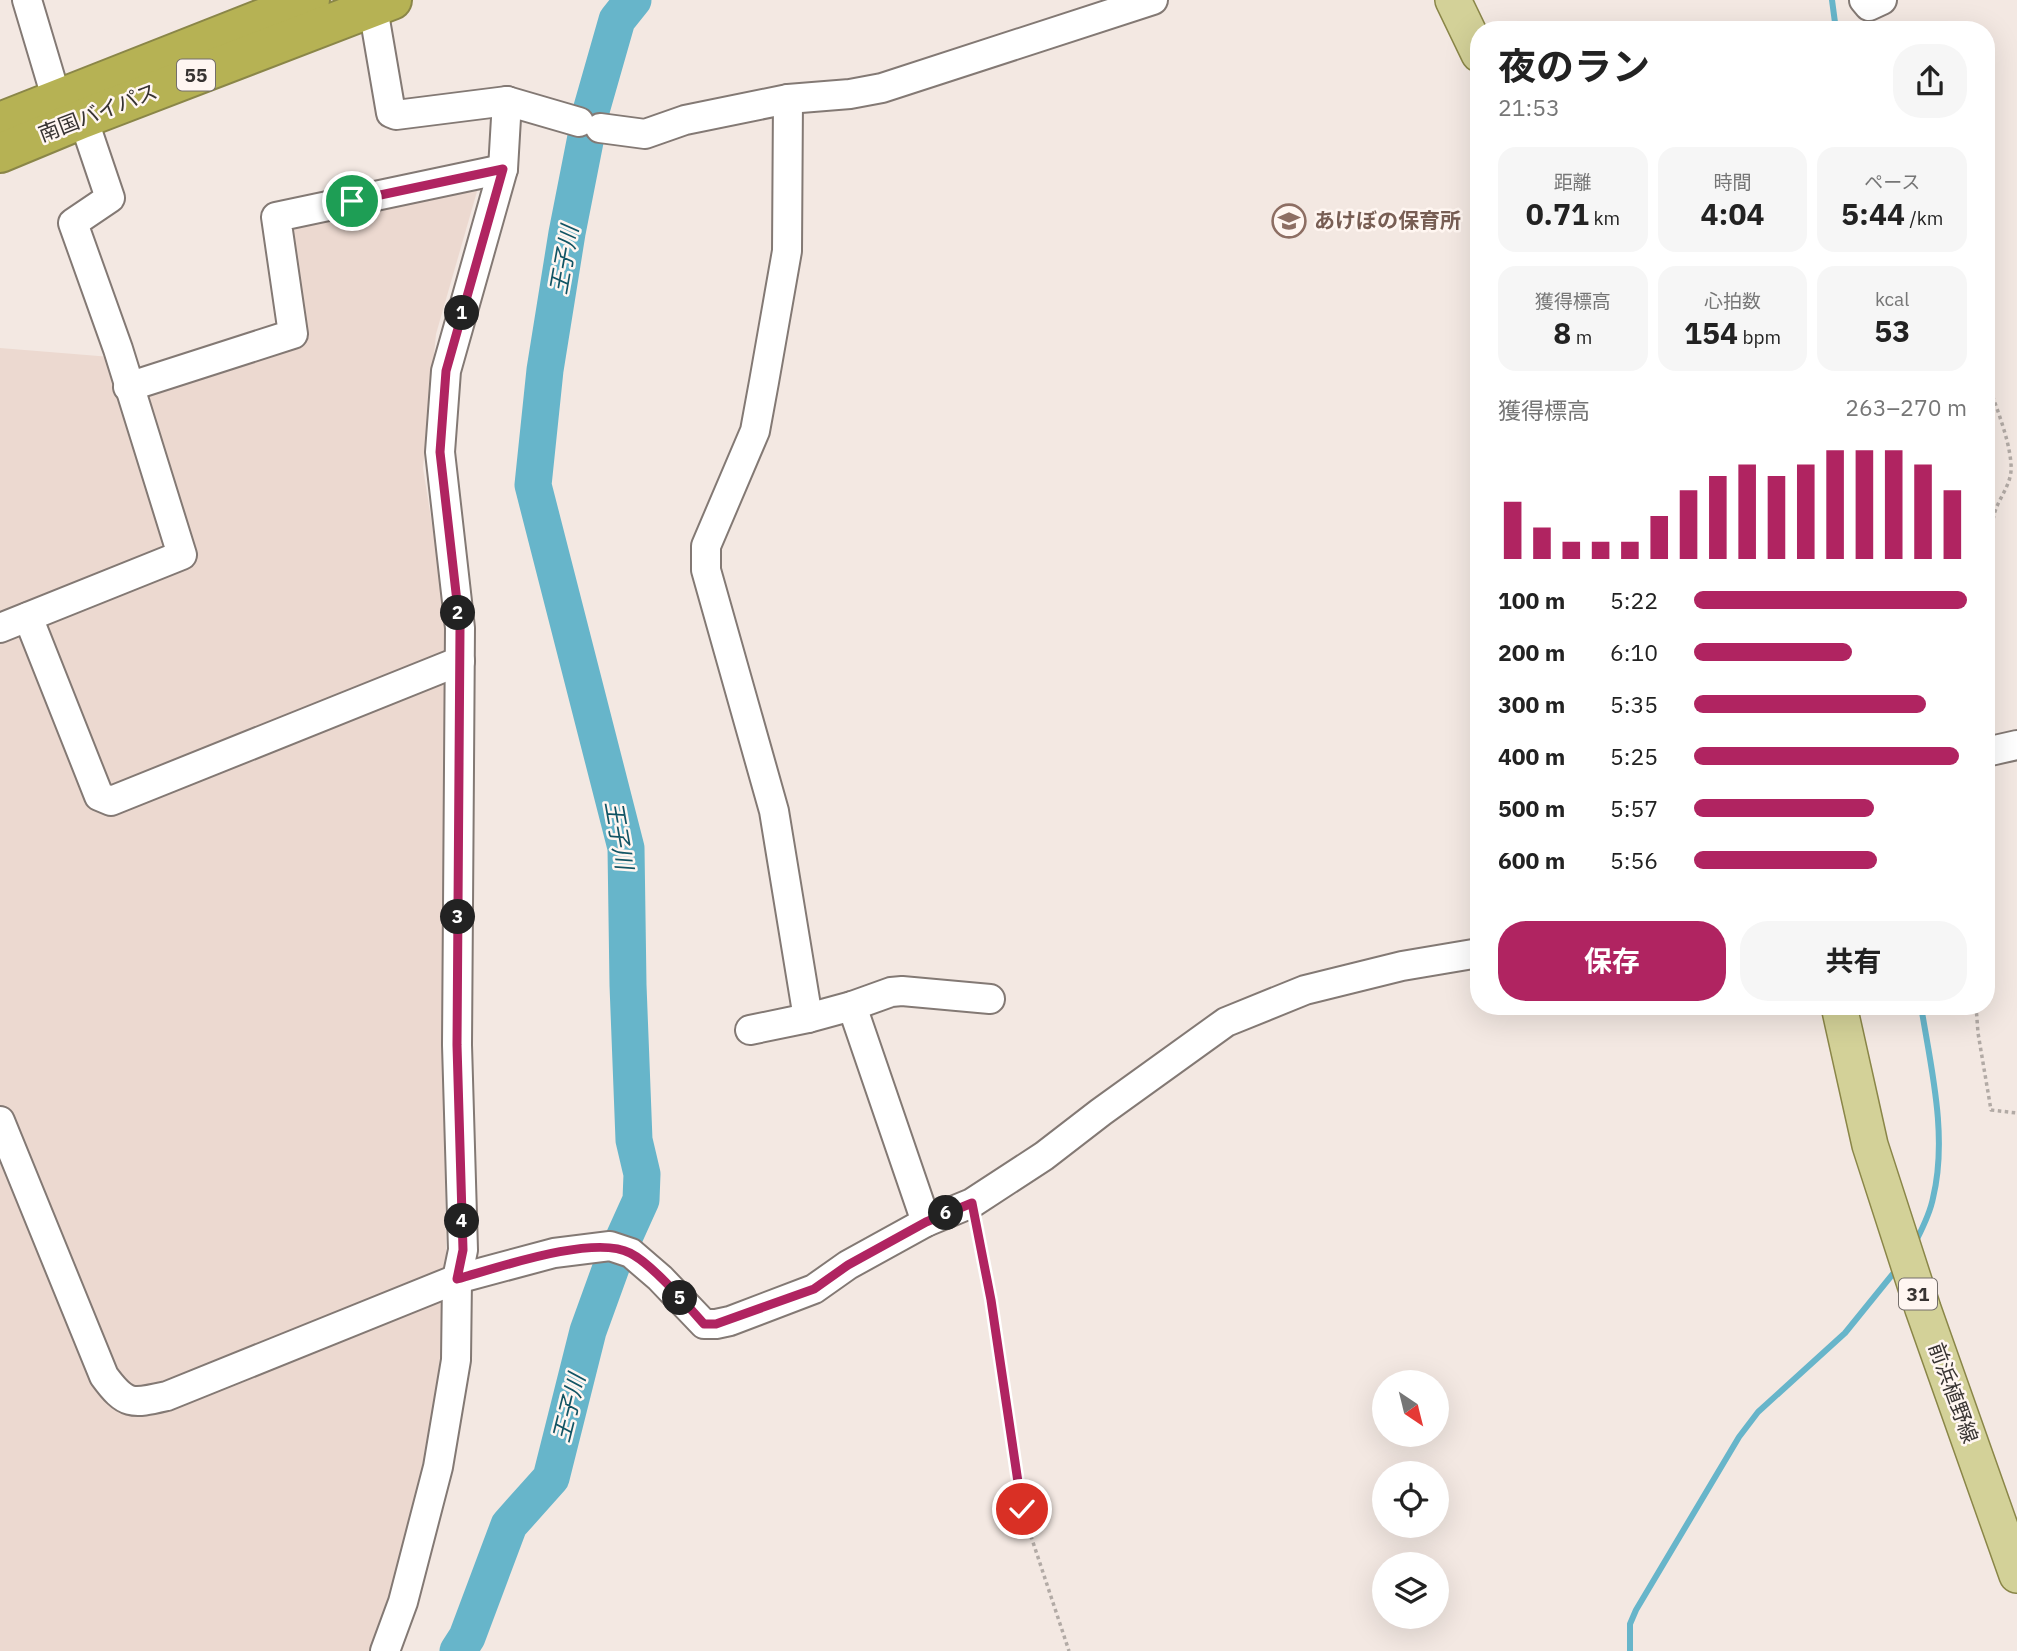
<!DOCTYPE html>
<html lang="ja">
<meta charset="utf-8">
<style>
body{margin:0;font-family:"IBM Plex Sans","Noto Sans JP",sans-serif;background:#f6f6f6;color:#222;height:100vh;display:flex;flex-direction:column;font-size:26px;white-space:nowrap}
*{box-sizing:border-box;margin:0}
p{font-size:23px;color:#767676}
.icon{flex:none;width:38px;height:38px;fill:none;stroke:currentColor;stroke-width:2;stroke-linecap:round;stroke-linejoin:round}
.map{position:relative;flex:1;overflow:hidden}
.sheet{position:absolute;left:1470px;top:21px;width:525px;height:994px;display:flex;flex-direction:column;background:#fff;border-radius:28px;box-shadow:0 7px 28px #0002}
.sheet>*{flex:none}
.needle{width:46px;rotate:145deg}
.controls{position:absolute;left:1372px;top:1370px;display:grid;gap:14px}
.controls a{display:grid;place-items:center;width:77px;height:77px;border-radius:50%;background:#fff;box-shadow:0 7px 28px #0002;font-size:35px}
.pin{position:absolute;display:grid;place-items:center;width:60px;height:60px;color:#fff;margin:-30px;border:4px solid #fff;border-radius:50%;box-shadow:0 2px 7px #0007}
.km{position:absolute;width:35px;height:35px;margin:-18px;border-radius:50%;background:#222;color:#fff;font-size:19px;line-height:35px;text-align:center}
.round{display:grid;place-items:center;flex:none;width:74px;height:74px;border-radius:28px;background:#f6f6f6}
.overview{display:flex;align-items:center;justify-content:space-between;height:119px;padding:0 28px}
h1{font-size:38px;font-weight:700;line-height:52px}
.figures{display:grid;grid-template-columns:repeat(3,1fr);gap:10px;height:119px;padding:7px 28px}
.figures div{display:grid;align-content:center;border-radius:18px;background:#f6f6f6;text-align:center}
.figures b{font-size:30px;font-weight:700}
.figures small{font-size:19px;font-weight:400}
.figures p{font-size:19px}
.chart{height:196px;padding:14px 28px}
.chart p{display:flex;justify-content:space-between}
.chart svg{width:100%;height:126px;margin-top:7px;stroke:#b02461;stroke-width:6}
.action{display:flex;gap:14px;margin-top:auto;padding:14px 28px}
.action a{flex:1;height:80px;border-radius:28px;background:#b02461;color:#fff;font-size:28px;font-weight:700;line-height:80px;text-align:center}
.action a+a{background:#f6f6f6;color:#222}
ul{padding:0 28px;list-style:none;font-size:23px}
li{display:grid;grid-template-columns:112px 84px 1fr;align-items:center;height:52px}
li i{height:18px;border-radius:9px;background:#b02461}
.map>svg:first-child{display:block}
</style>
<div class="map">
<svg width="2017" height="1651" viewBox="0 0 2017 1651">
<rect width="100%" height="100%" fill="#f3e8e2"/>
<polygon fill="#ecd9d0" points="478,188 436,334 423,468 449,631 443,1074 447,1300 430,1441 390,1600 373,1651 0,1651 0,348 111,357 124,404 304,341 287,223"/>
<g fill="none" stroke-linecap="round" stroke-linejoin="round">
<g stroke="#67b5ca" stroke-width="6">
<polyline points="1832,0 1836,30"/>
<path d="M1915,1243C1922,1229 1930,1214 1933,1198C1948,1136 1931,1068 1921,1006"/>
<polyline points="1630,1651 1630,1624 1636,1610 1739,1437 1758,1412 1845,1333 1896,1270"/>
</g>
<polyline stroke="#67b5ca" stroke-width="37" points="458,1651 467,1637 509,1525 551,1478 588,1331 613,1262 641,1200 642,1174 634,1140 628,985 626,848 533,485 545,370 567,233 591,111 617,20 633,0"/>
<defs>
<g id="minor">
<polyline points="1864,0 1869,6 1882,0"/>
<polyline points="373,8 391,113 396,115 507,101 579,122"/>
<polyline points="788,99 787,251 764,382 755,431 706,546 706,570 774,811 808,1018"/>
<polyline points="600,128 645,134 685,120 788,99 850,94 882,88 1153,0"/>
<polyline points="128,387 293,334 276,217 503,169"/>
<polyline points="28,617 99,796 111,801 460,661"/>
<polyline points="0,628 182,555 118,349 73,223 110,198 88,133 72,123 53,87 27,0"/>
<polyline points="1986,752 2017,745"/>
<polyline points="852,1006 926,1222"/>
<polyline points="750,1030 808,1018 852,1006 891,992 902,991 990,999"/>
<path d="M0,1121L104,1376C126,1406 132,1404 167,1396L457,1279L554,1253L610,1246L631,1253L660,1278L704,1324H716L730,1321L814,1289L848,1265L926,1222L972,1203L1044,1156L1101,1112L1226,1022L1305,990L1402,966L1479,953"/>
<polyline points="385,1651 403,1602 438,1467 456,1360 457,1279 463,1250 457,1045 460,628 440,452 446,371 503,169 507,101"/>
</g>
<g id="major">
<polyline points="1453,0 1479,54"/>
<polyline points="1839,1006 1870,1145 1923,1309 2017,1575"/>
</g>
<g id="highway">
<polyline points="0,122 310,0"/>
<polyline points="0,153 82,119 392,0"/>
</g>
</defs>
<use href="#minor" stroke="#837974" stroke-width="32"/>
<use href="#major" stroke="#8a8648" stroke-width="38"/>
<use href="#highway" stroke="#8a8648" stroke-width="42"/>
<g stroke="#b2aaa5" stroke-width="3.5" stroke-dasharray="3.5 3.5" stroke-linecap="butt">
<polyline points="1848,26 1848,30"/>
<path d="M1986,376C1994,403 2009,436 2011,464C2013,484 1998,498 1994,515C1988,543 1988,573 1986,602"/>
<polyline points="1986,649 1993,726"/>
<polyline points="1976,1006 1978,1033 1991,1110 2017,1113"/>
<polyline points="977,1226 991,1300 1022,1509 1069,1651"/>
</g>
<use href="#minor" stroke="#fff" stroke-width="28"/>
<use href="#major" stroke="#d3d198" stroke-width="35"/>
<use href="#highway" stroke="#b6b254" stroke-width="38"/>
</g>
<g fill="none" stroke-linecap="round" stroke-linejoin="round">
<defs>
<path id="route" d="M352,201L503,169L446,371L440,452L460,628L457,1045L463,1250L457,1279C497,1268 594,1234 630,1253C652,1264 687,1305 704,1324H716L814,1289L848,1265L926,1222L972,1203L991,1300L1022,1509"/>
</defs>
<use href="#route" stroke="#fff" stroke-width="14"/>
<use href="#route" stroke="#b02461" stroke-width="9"/>
</g>
<defs>
<symbol id="school-ring" viewBox="-11 -11 22 22"><circle r="9.5" fill="#fff6f1" stroke="#8d6e63" stroke-width="1.5"/><path d="M0-5L7-2L0 1L-7-2ZM-4 1L0 2.5L4 1V4Q0 6-4 4Z" fill="#8d6e63"/></symbol>
</defs>
<g fill-rule="evenodd">
<use href="#school-ring" x="1270" y="202" width="38" height="38"/>
</g>
<g text-anchor="middle" stroke-width="5" stroke-linejoin="round" paint-order="stroke">
<g fill="#fff6f1" stroke="#746e6b" stroke-width="2">
<rect x="177" y="59.5" width="38" height="31" rx="5"/>
<rect x="1899" y="1278.5" width="38" height="31" rx="5"/>
</g>
<g font-size="19" font-weight="bold" fill="#383432">
<text x="196" y="82">55</text>
<text x="1918" y="1301">31</text>
</g>
<g font-size="21" fill="#383432" stroke="#fff6f1">
<text transform="translate(98 113) rotate(-21)" y="7">南国バイパス</text>
<text transform="translate(1953 1393) rotate(70)" y="7">前浜植野線</text>
</g>
<g font-size="21" font-weight="bold" fill="#785e54" stroke="#fff6f1" text-anchor="start">
<text x="1314" y="228">あけぼの保育所</text>
</g>
<g font-size="23" font-style="italic" fill="#115464" stroke="#fff6f1">
<text transform="translate(564 260) rotate(-80)" y="8">王子川</text>
<text transform="translate(619 835) rotate(80)" y="8">王子川</text>
<text transform="translate(569 1408) rotate(-76)" y="8">王子川</text>
</g>
</g>
</svg>
<div class="controls">
<a><svg class="needle" viewBox="-14 -14 28 28"><path d="M0-13l5 13h-10z" fill="#e53935"/><path d="M0 13l5-13h-10z" fill="#767676"/></svg></a>
<a><svg class="icon" aria-label="locate" viewBox="0 0 24 24"><circle cx="12" cy="12" r="6"/><path d="M12 2v4M12 18v4M2 12h4M18 12h4"/></svg></a>
<a><svg class="icon" aria-label="layers" viewBox="0 0 24 24"><path d="M12 4l9 5-9 5-9-5zM3 14l9 5 9-5"/></svg></a>
</div>
<div class="pin" style="left:352px;top:201px;background:#1e9e55"><svg class="icon" aria-label="arrive" viewBox="0 0 24 24"><path d="M6 21V4h12l-3 4 3 4H6"/></svg></div>
<div class="pin" style="left:1022px;top:1509px;background:#d93025"><svg class="icon" aria-label="check" viewBox="0 0 24 24"><path d="M5 12l5 5 9-10"/></svg></div>
<b class="km" style="left:462px;top:313px">1</b>
<b class="km" style="left:458px;top:613px">2</b>
<b class="km" style="left:458px;top:917px">3</b>
<b class="km" style="left:462px;top:1221px">4</b>
<b class="km" style="left:680px;top:1298px">5</b>
<b class="km" style="left:946px;top:1213px">6</b>
<section class="sheet">
<div class="overview"><div><h1>夜のラン</h1><p>21:53</p></div><a class="round"><svg class="icon" aria-label="share" viewBox="0 0 24 24"><path d="M12 15V3M7 8l5-5 5 5M5 13v7h14v-7"/></svg></a></div>
<div class="figures">
<div><p>距離</p><b>0.71<small> km</small></b></div>
<div><p>時間</p><b>4:04</b></div>
<div><p>ペース</p><b>5:44<small> /km</small></b></div>
</div>
<div class="figures">
<div><p>獲得標高</p><b>8<small> m</small></b></div>
<div><p>心拍数</p><b>154<small> bpm</small></b></div>
<div><p>kcal</p><b>53</b></div>
</div>
<div class="chart"><p><span>獲得標高</span>263–270 m</p>
<svg viewBox="0 0 160 44" preserveAspectRatio="none"><path d="M5 44V24M15 44V33M25 44V38M35 44V38M45 44V38M55 44V29M65 44V20M75 44V15M85 44V11M95 44V15M105 44V11M115 44V6M125 44V6M135 44V6M145 44V11M155 44V20"/></svg>
</div>
<ul>
<li><b>100 m</b>5:22<i style="width:100%"></i></li>
<li><b>200 m</b>6:10<i style="width:58%"></i></li>
<li><b>300 m</b>5:35<i style="width:85%"></i></li>
<li><b>400 m</b>5:25<i style="width:97%"></i></li>
<li><b>500 m</b>5:57<i style="width:66%"></i></li>
<li><b>600 m</b>5:56<i style="width:67%"></i></li>
</ul>
<div class="action"><a>保存</a><a>共有</a></div>
</section>
</div>
